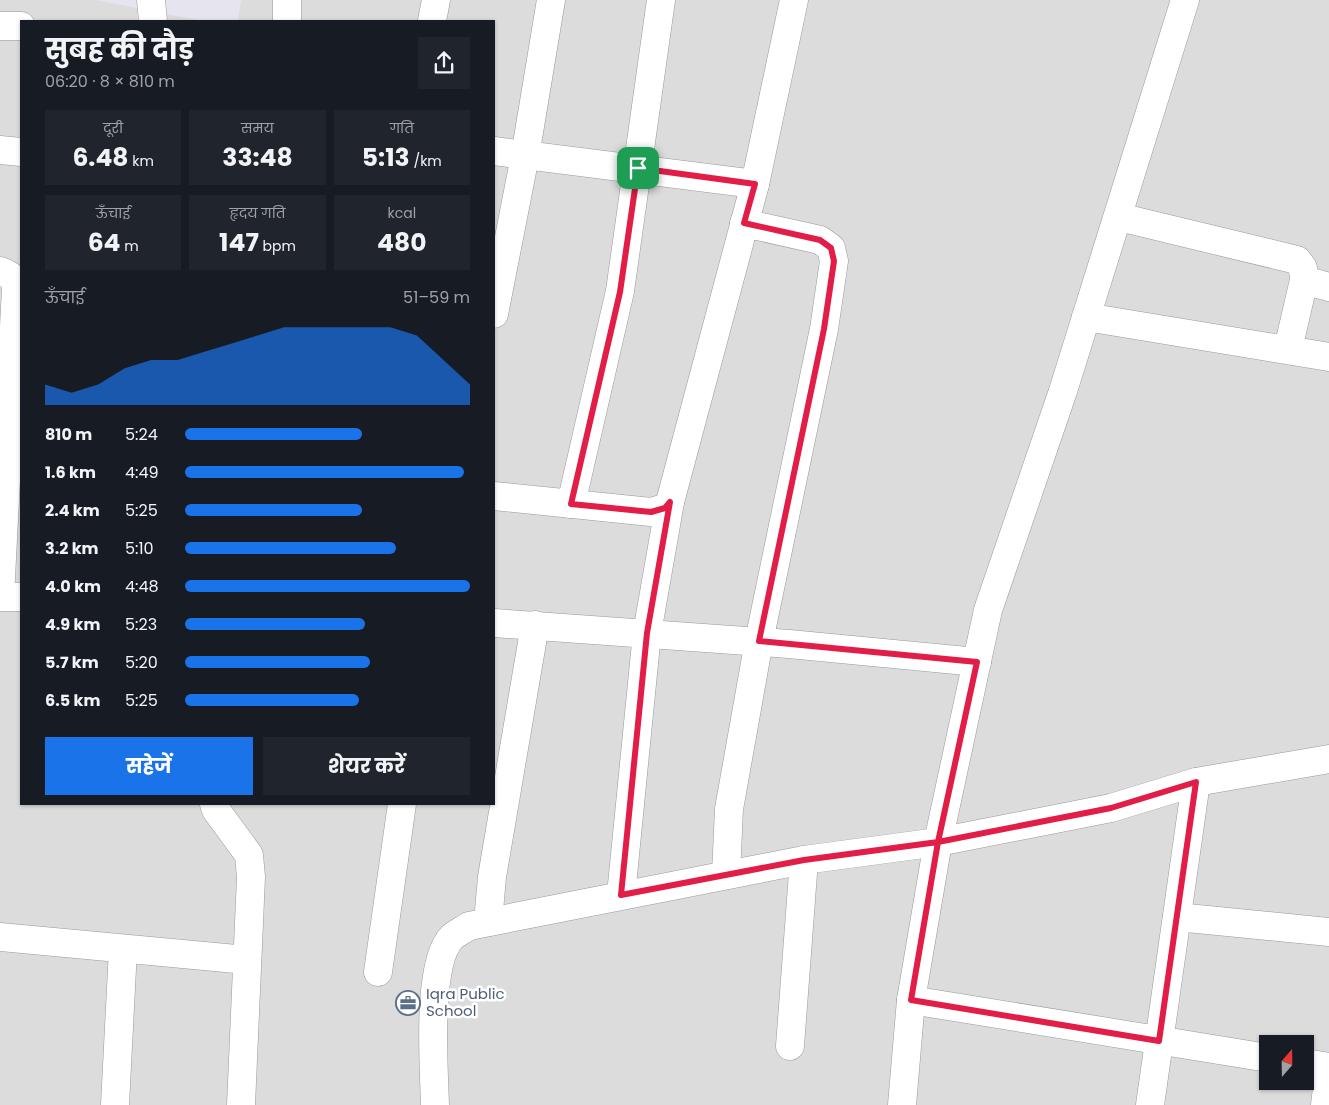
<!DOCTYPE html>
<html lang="hi">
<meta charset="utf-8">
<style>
body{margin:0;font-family:Poppins,"Noto Sans Devanagari",sans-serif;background:#20242c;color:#f1f3f6;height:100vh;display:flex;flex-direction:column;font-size:19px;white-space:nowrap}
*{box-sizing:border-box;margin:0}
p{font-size:16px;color:#9ea1a6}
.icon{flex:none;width:28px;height:28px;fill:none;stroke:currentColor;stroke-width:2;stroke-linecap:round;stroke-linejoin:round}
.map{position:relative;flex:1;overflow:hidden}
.panel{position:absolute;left:20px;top:20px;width:475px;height:785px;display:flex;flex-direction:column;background:#171b24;border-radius:0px;box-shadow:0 1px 4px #0004}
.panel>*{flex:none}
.needle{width:32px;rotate:20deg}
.controls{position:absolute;left:1259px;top:1035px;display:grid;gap:10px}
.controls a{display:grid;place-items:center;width:55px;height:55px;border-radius:0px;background:#171b24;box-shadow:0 1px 4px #0004;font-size:25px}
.pin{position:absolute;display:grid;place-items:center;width:42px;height:42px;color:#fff;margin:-21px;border-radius:10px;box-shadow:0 2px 8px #0006}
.round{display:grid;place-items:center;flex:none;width:52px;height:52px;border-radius:0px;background:#20242c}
.overview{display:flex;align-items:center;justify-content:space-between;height:85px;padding:0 25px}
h1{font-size:28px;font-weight:700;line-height:38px}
.figures{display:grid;grid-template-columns:repeat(3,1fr);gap:8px;height:85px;padding:5px 25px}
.figures div{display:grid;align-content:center;border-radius:0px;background:#20242c;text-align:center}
.figures b{font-size:25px;font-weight:700}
.figures small{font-size:14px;font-weight:400}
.figures p{font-size:14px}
.chart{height:140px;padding:10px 25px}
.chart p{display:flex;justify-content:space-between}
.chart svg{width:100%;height:90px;margin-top:5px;fill:#1a73e8;opacity:.7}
.action{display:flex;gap:10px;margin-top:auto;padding:10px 25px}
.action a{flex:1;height:58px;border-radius:0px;background:#1a73e8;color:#fff;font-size:20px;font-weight:700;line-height:58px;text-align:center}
.action a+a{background:#20242c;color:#f1f3f6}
ul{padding:0 25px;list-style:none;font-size:16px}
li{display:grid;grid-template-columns:80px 60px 1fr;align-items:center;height:38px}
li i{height:12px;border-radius:6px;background:#1a73e8}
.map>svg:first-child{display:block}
</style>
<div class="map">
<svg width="1329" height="1105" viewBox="0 0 1329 1105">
<rect width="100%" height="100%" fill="#e6e5ef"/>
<path fill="#dcdcdd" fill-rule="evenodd" d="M0,0H96L203,21H21V804H494V21H238L241,0H1329V1105H0ZM1268,1044H1305V1081H1268Z"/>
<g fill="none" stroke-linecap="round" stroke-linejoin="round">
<defs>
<g id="minor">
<polyline points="151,0 153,21"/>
<polyline points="287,0 287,21"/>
<polyline points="432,21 436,0"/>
<polyline points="0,26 21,26"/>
<polyline points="0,150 21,152"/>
<polyline points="494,151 755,184 794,0"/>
<polyline points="1119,217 1297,260 1303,268 1304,280"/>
<path d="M0,271C11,275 14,277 16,288L0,597H21"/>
<polyline points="494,314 525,156 551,0"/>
<polyline points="1086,317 1329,357"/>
<polyline points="1288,349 1304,280 1329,287"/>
<polyline points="494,496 651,512 665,508 670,502 755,184"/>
<polyline points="571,504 620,291 661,0"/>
<polyline points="494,623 789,644 977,662"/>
<polyline points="214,804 216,810 249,855 251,877 241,1105"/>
<polyline points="726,875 729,809 759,641 824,329 834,261 831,248 820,240 744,223"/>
<polyline points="621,895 647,633 670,502"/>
<polyline points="1177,917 1329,932"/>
<polyline points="488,922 492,877 535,625"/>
<polyline points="0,937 247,960"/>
<polyline points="378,972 402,804"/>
<polyline points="911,1000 1268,1058"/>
<polyline points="790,1046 804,860"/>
<polyline points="1305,1063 1329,1067"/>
<polyline points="115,1105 123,949"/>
<path d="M435,1105C434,1068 426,963 452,937C457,933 463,930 469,926L804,860L938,842L1111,808L1196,782L1329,759"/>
<polyline points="902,1105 911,1000 938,842 988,610 1063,391 1185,0"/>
<polyline points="1150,1105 1196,782"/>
<polyline points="1325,1105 1329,1071"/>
</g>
</defs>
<use href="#minor" stroke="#999" stroke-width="29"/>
<use href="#minor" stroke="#fff" stroke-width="28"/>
</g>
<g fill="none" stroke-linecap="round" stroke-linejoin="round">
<defs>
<polyline id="route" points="638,168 620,292 571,504 651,512 665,508 670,502 647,633 621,895 804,860 938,842 911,1000 1159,1041 1196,782 1111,808 938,842 977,662 759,641 824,329 834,261 831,248 820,240 744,223 755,184 638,168"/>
</defs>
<use href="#route" stroke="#fff" stroke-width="10"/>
<use href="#route" stroke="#e11d48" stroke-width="6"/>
</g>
<defs>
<symbol id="office-ring" viewBox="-11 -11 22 22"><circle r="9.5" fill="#fff" stroke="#5c6f8a" stroke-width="1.5"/><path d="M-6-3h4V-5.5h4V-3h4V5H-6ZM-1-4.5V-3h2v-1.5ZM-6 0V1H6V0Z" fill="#5c6f8a"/></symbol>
</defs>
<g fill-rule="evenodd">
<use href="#office-ring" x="394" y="989" width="28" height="28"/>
</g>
<g text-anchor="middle" stroke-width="5" stroke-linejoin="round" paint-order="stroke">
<g font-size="15" fill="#4e5e75" stroke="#fff" text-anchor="start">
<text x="426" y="999">Iqra Public<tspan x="426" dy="17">School</tspan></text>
</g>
</g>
</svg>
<div class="controls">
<a><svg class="needle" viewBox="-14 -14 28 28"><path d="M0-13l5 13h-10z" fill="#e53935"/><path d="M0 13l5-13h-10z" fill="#9ea1a6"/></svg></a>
</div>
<div class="pin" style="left:638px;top:168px;background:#1e9e55"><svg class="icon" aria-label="arrive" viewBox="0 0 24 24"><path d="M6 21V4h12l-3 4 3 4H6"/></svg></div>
<section class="panel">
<div class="overview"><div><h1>सुबह की दौड़</h1><p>06:20 · 8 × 810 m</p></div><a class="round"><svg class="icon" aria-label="share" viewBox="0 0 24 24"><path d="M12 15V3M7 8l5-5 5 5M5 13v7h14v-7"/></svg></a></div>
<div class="figures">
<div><p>दूरी</p><b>6.48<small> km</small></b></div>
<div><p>समय</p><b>33:48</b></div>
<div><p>गति</p><b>5:13<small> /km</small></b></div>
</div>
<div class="figures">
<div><p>ऊँचाई</p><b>64<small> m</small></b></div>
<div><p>हृदय गति</p><b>147<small> bpm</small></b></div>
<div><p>kcal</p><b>480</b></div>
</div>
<div class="chart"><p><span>ऊँचाई</span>51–59 m</p>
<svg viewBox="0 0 160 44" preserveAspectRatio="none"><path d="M0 44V34L10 38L20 34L30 26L40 22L50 22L60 18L70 14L80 10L90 6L100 6L110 6L120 6L130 6L140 10L150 22L160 34V44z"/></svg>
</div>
<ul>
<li><b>810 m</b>5:24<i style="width:62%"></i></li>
<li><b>1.6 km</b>4:49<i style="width:98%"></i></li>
<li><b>2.4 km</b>5:25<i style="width:62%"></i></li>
<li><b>3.2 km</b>5:10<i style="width:74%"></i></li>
<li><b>4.0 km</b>4:48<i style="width:100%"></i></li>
<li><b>4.9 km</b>5:23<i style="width:63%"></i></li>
<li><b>5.7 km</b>5:20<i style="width:65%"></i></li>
<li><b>6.5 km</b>5:25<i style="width:61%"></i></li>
</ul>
<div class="action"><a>सहेजें</a><a>शेयर करें</a></div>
</section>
</div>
